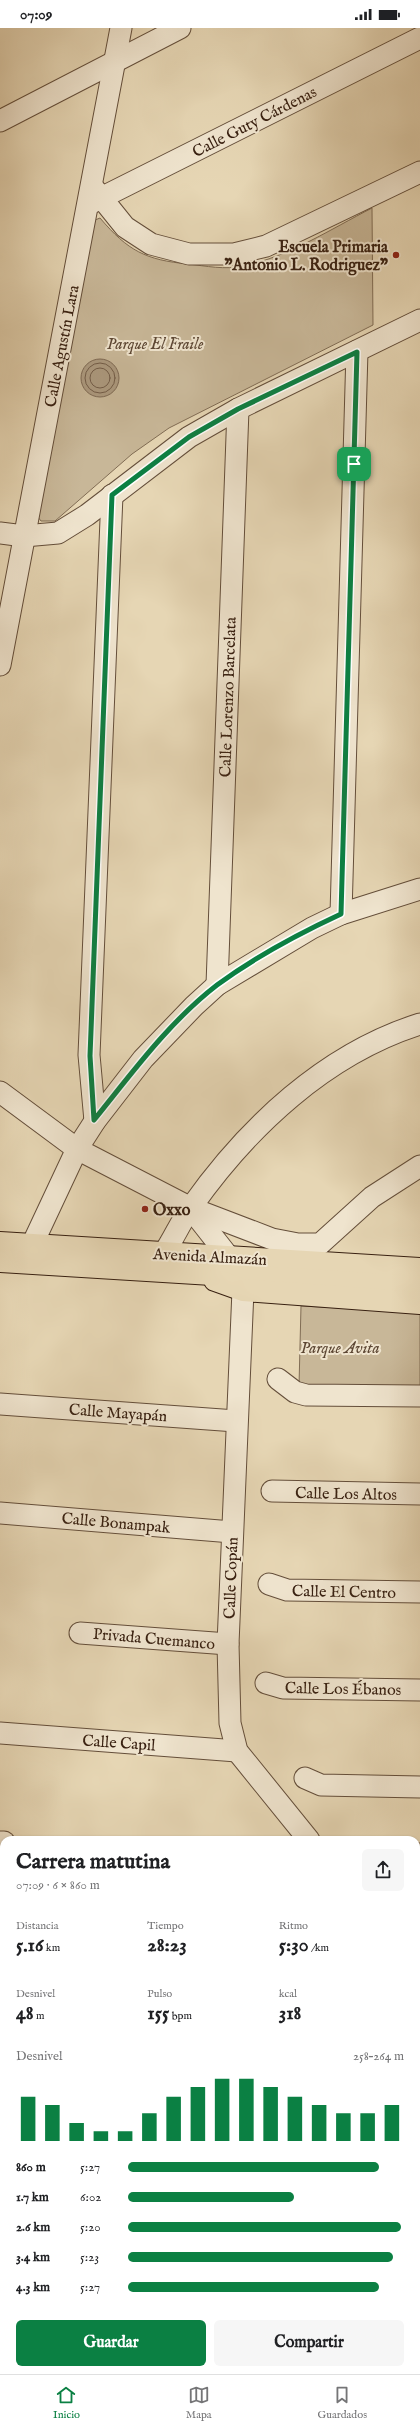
<!DOCTYPE html>
<html lang="es">
<meta charset="utf-8">
<style>
body{margin:0;font-family:"IM FELL English",serif;background:#f6f6f6;color:#202124;height:100vh;display:flex;flex-direction:column;font-size:15px;white-space:nowrap}
*{box-sizing:border-box;margin:0}
p{font-size:13px;color:#757577}
.icon{flex:none;width:22px;height:22px;fill:none;stroke:currentColor;stroke-width:2;stroke-linecap:round;stroke-linejoin:round}
.map{position:relative;flex:1;overflow:hidden}
.sheet{position:absolute;left:0px;top:1808px;width:420px;height:538px;display:flex;flex-direction:column;background:#fff;border-radius:12px 12px 0 0;box-shadow:0 1px 3px #0004}
.sheet>*{flex:none}
.pin{position:absolute;display:grid;place-items:center;width:34px;height:34px;color:#fff;margin:-17px;border-radius:8px;box-shadow:0 2px 6px #0006}
.round{display:grid;place-items:center;flex:none;width:42px;height:42px;border-radius:6px;background:#f6f6f6}
.head{display:flex;align-items:center;justify-content:space-between;height:68px;padding:0 16px}
h1{font-size:22px;font-weight:700;line-height:30px}
.stats{display:grid;grid-template-columns:repeat(3,1fr);gap:6px;height:68px;padding:4px 16px}
.stats div{display:grid;align-content:center}
.stats b{font-size:20px;font-weight:700}
.stats small{font-size:11px;font-weight:400}
.stats p{font-size:11px}
.chart{height:112px;padding:8px 16px}
.chart p{display:flex;justify-content:space-between}
.chart svg{width:100%;height:72px;margin-top:4px;stroke:#0b8043;stroke-width:6}
.primary-button{display:flex;gap:8px;margin-top:auto;padding:8px 16px}
.primary-button a{flex:1;height:46px;border-radius:6px;background:#0b8043;color:#fff;font-size:16px;font-weight:700;line-height:46px;text-align:center}
.primary-button a+a{background:#f6f6f6;color:#202124}
ul{padding:0 16px;list-style:none;font-size:13px}
li{display:grid;grid-template-columns:64px 48px 1fr;align-items:center;height:30px}
li i{height:10px;border-radius:5px;background:#0b8043}
.status{display:flex;justify-content:space-between;align-items:center;height:28px;padding:0 20px;background:#fff;direction:ltr}
.status svg{height:11px;fill:currentColor}
.tab-bar{display:flex;justify-content:space-around;align-items:center;height:56px;border-top:1px solid #e0e0e0;background:#fff;font-size:11px;color:#757577}
.tab-bar a{display:grid;justify-items:center;gap:2px}
.tab-bar .selected{color:#0b8043}
.map>svg:first-child{display:block}
</style>
<div class="status"><b>07:09</b><svg viewBox="0 0 49 12"><path d="M0 12V9h3v3zM5 12V6h3v6zM10 12V3h3v9zM15 12V0h3v12zM26 1h20v11H26zM47 4h2v5h-2z"/></svg></div>
<div class="map">
<svg width="420" height="2346" viewBox="0 0 420 2346">
<rect width="100%" height="100%" fill="#e6d6b4"/>
<filter id="stains"><feTurbulence type="fractalNoise" baseFrequency=".005" numOctaves="4"/><feColorMatrix values="0 0 0 0 .2 0 0 0 0 .09 0 0 0 0 .02 0 0 0 .5 -.17"/></filter>
<radialGradient id="worn" r=".72"><stop offset=".6" stop-color="#630" stop-opacity="0"/><stop offset="1" stop-color="#630" stop-opacity=".3"/></radialGradient>
<g fill="#c8b798" stroke="#806c54">
<path d="M372,180L373,297L169,400L132,426L55,493H41L38,489L95,192L100,190C128,223 146,232 188,236C206,238 225,242 243,238C288,229 331,201 372,180Z"/>
<polygon points="301,1278 420,1284 420,1360 299,1358"/>
<polygon points="72,2342 146,2342 145,2346 71,2346"/>
</g>
<circle fill="#ab987d" stroke="#7d6852" cx="100" cy="350" r="19"/>
<g fill="none" stroke-linecap="round" stroke-linejoin="round">
<g stroke="#725c47" stroke-width="1">
<circle cx="100" cy="350" r="15"/>
<circle cx="100" cy="350" r="10"/>
</g>
<defs>
<g id="minor">
<polyline points="0,93 180,0"/>
<polyline points="92,158 125,199 151,216 189,226 234,226 266,218 420,144"/>
<polyline points="89,176 420,10"/>
<polyline points="0,505 24,508 58,505 87,487 189,409 238,381 420,292"/>
<polyline points="0,637 121,0"/>
<polyline points="341,886 357,323"/>
<polyline points="217,957 238,381"/>
<polyline points="0,1064 77,1121 191,1180 272,1211 298,1216 320,1216 372,1169 420,1138"/>
<polyline points="95,1093 89,1027 112,467"/>
<polyline points="191,1181 228,1228"/>
<polyline points="32,1217 77,1121 95,1093 143,1031 194,978 217,957 312,900 341,886 420,861"/>
<path d="M164,1225C174,1210 181,1193 192,1178C248,1099 325,1026 420,996"/>
<polyline points="248,1247 243,1262 228,1616 230,1695 237,1723 309,1812"/>
<polyline points="278,1351 295,1364 306,1367 420,1368"/>
<polyline points="0,1376 236,1393"/>
<polyline points="272,1463 420,1466"/>
<polyline points="0,1485 232,1504"/>
<polyline points="269,1556 287,1562 420,1564"/>
<polyline points="80,1605 228,1616"/>
<polyline points="266,1655 283,1660 420,1662"/>
<polyline points="0,1705 237,1723"/>
<polyline points="305,1750 321,1757 420,1759"/>
<polyline points="0,1814 4,1814"/>
<polyline points="416,1826 420,1826"/>
<polyline points="0,1921 4,1921"/>
<polyline points="0,2033 4,2034"/>
<polyline points="0,2164 4,2165"/>
<polyline points="0,2280 4,2280"/>
<polyline points="260,2346 261,2342"/>
</g>
<g id="major">
<polyline points="0,1215 420,1241"/>
<polyline points="0,1233 420,1259"/>
<polyline points="215,1252 243,1262 420,1275"/>
</g>
</defs>
<use href="#minor" stroke="#644e3a" stroke-width="23"/>
<use href="#major" stroke="#382011" stroke-width="24"/>
<use href="#minor" stroke="#efe4ce" stroke-width="21"/>
<use href="#major" stroke="#e6d6b4" stroke-width="22"/>
<g stroke="#382011" stroke-width="3" stroke-dasharray="7 7" stroke-linecap="butt">
<polyline points="416,2116 420,2101"/>
<polyline points="358,2346 359,2342"/>
</g>
</g>
<g fill="none" stroke-linecap="round" stroke-linejoin="round">
<defs>
<path id="route" d="M357,324L341,886C298,906 255,929 217,957C169,994 132,1045 94,1092L90,1028L112,467L189,409L238,381Z"/>
</defs>
<use href="#route" stroke="#fff" stroke-width="8"/>
<use href="#route" stroke="#0b8043" stroke-width="5"/>
</g>
<g fill="#8f2418" stroke="#efe4ce" stroke-width="1.5">
<circle cx="396" cy="227" r="4"/>
<circle cx="145" cy="1181" r="4"/>
</g>
<g text-anchor="middle" stroke-width="4" stroke-linejoin="round" paint-order="stroke">
<g font-size="16" fill="#382011" stroke="#efe4ce">
<text transform="translate(254 93) rotate(-27)" y="6">Calle Guty Cárdenas</text>
<text transform="translate(61 318) rotate(-79)" y="6">Calle Agustín Lara</text>
<text transform="translate(227 669) rotate(-88)" y="6">Calle Lorenzo Barcelata</text>
<text transform="translate(210 1228) rotate(3)" y="6">Avenida Almazán</text>
<text transform="translate(118 1384) rotate(4)" y="6">Calle Mayapán</text>
<text transform="translate(346 1465) rotate(1)" y="6">Calle Los Altos</text>
<text transform="translate(116 1494) rotate(5)" y="6">Calle Bonampak</text>
<text transform="translate(230 1550) rotate(-88)" y="6">Calle Copán</text>
<text transform="translate(344 1563) rotate(1)" y="6">Calle El Centro</text>
<text transform="translate(154 1610) rotate(5)" y="6">Privada Cuemanco</text>
<text transform="translate(343 1660) rotate(1)" y="6">Calle Los Ébanos</text>
<text transform="translate(119 1714) rotate(4)" y="6">Calle Capil</text>
</g>
<g font-size="16" font-weight="bold" fill="#382011" stroke="#efe4ce" text-anchor="end">
<text x="388" y="224">Escuela Primaria<tspan x="388" dy="18">"Antonio L. Rodriguez"</tspan></text>
<text x="153" y="1187" text-anchor="start">Oxxo</text>
</g>
<g font-size="16" font-style="italic" fill="#5c4633" stroke="#efe4ce">
<text x="155" y="321">Parque El Fraile</text>
<text x="340" y="1325">Parque Avita</text>
</g>
</g>
<rect width="100%" height="100%" filter="url(#stains)"/>
<rect width="100%" height="100%" fill="url(#worn)"/>
</svg>
<div class="pin" style="left:354px;top:436px;background:#1e9e55"><svg class="icon" aria-label="arrive" viewBox="0 0 24 24"><path d="M6 21V4h12l-3 4 3 4H6"/></svg></div>
<section class="sheet">
<div class="head"><div><h1>Carrera matutina</h1><p>07:09 · 6 × 860 m</p></div><a class="round"><svg class="icon" aria-label="share" viewBox="0 0 24 24"><path d="M12 15V3M7 8l5-5 5 5M5 13v7h14v-7"/></svg></a></div>
<div class="stats">
<div><p>Distancia</p><b>5.16<small> km</small></b></div>
<div><p>Tiempo</p><b>28:23</b></div>
<div><p>Ritmo</p><b>5:30<small> /km</small></b></div>
</div>
<div class="stats">
<div><p>Desnivel</p><b>48<small> m</small></b></div>
<div><p>Pulso</p><b>155<small> bpm</small></b></div>
<div><p>kcal</p><b>318</b></div>
</div>
<div class="chart"><p><span>Desnivel</span>258–264 m</p>
<svg viewBox="0 0 160 44" preserveAspectRatio="none"><path d="M5 44V17M15 44V22M25 44V33M35 44V38M45 44V38M55 44V27M65 44V17M75 44V11M85 44V6M95 44V6M105 44V11M115 44V17M125 44V22M135 44V27M145 44V27M155 44V22"/></svg>
</div>
<ul>
<li><b>860 m</b>5:27<i style="width:91%"></i></li>
<li><b>1.7 km</b>6:02<i style="width:60%"></i></li>
<li><b>2.6 km</b>5:20<i style="width:99%"></i></li>
<li><b>3.4 km</b>5:23<i style="width:96%"></i></li>
<li><b>4.3 km</b>5:27<i style="width:91%"></i></li>
</ul>
<div class="primary-button"><a>Guardar</a><a>Compartir</a></div>
</section>
</div>
<nav class="tab-bar">
<a class="selected"><svg class="icon" aria-label="home" viewBox="0 0 24 24"><path d="M3 11l9-7 9 7M6 9v11h12V9"/></svg>Inicio</a>
<a><svg class="icon" aria-label="map" viewBox="0 0 24 24"><path d="M3 6l6-2 6 2 6-2v14l-6 2-6-2-6 2zM9 4v14M15 6v14"/></svg>Mapa</a>
<a><svg class="icon" aria-label="saved" viewBox="0 0 24 24"><path d="M7 4h10v16l-5-4-5 4z"/></svg>Guardados</a>
</nav>
